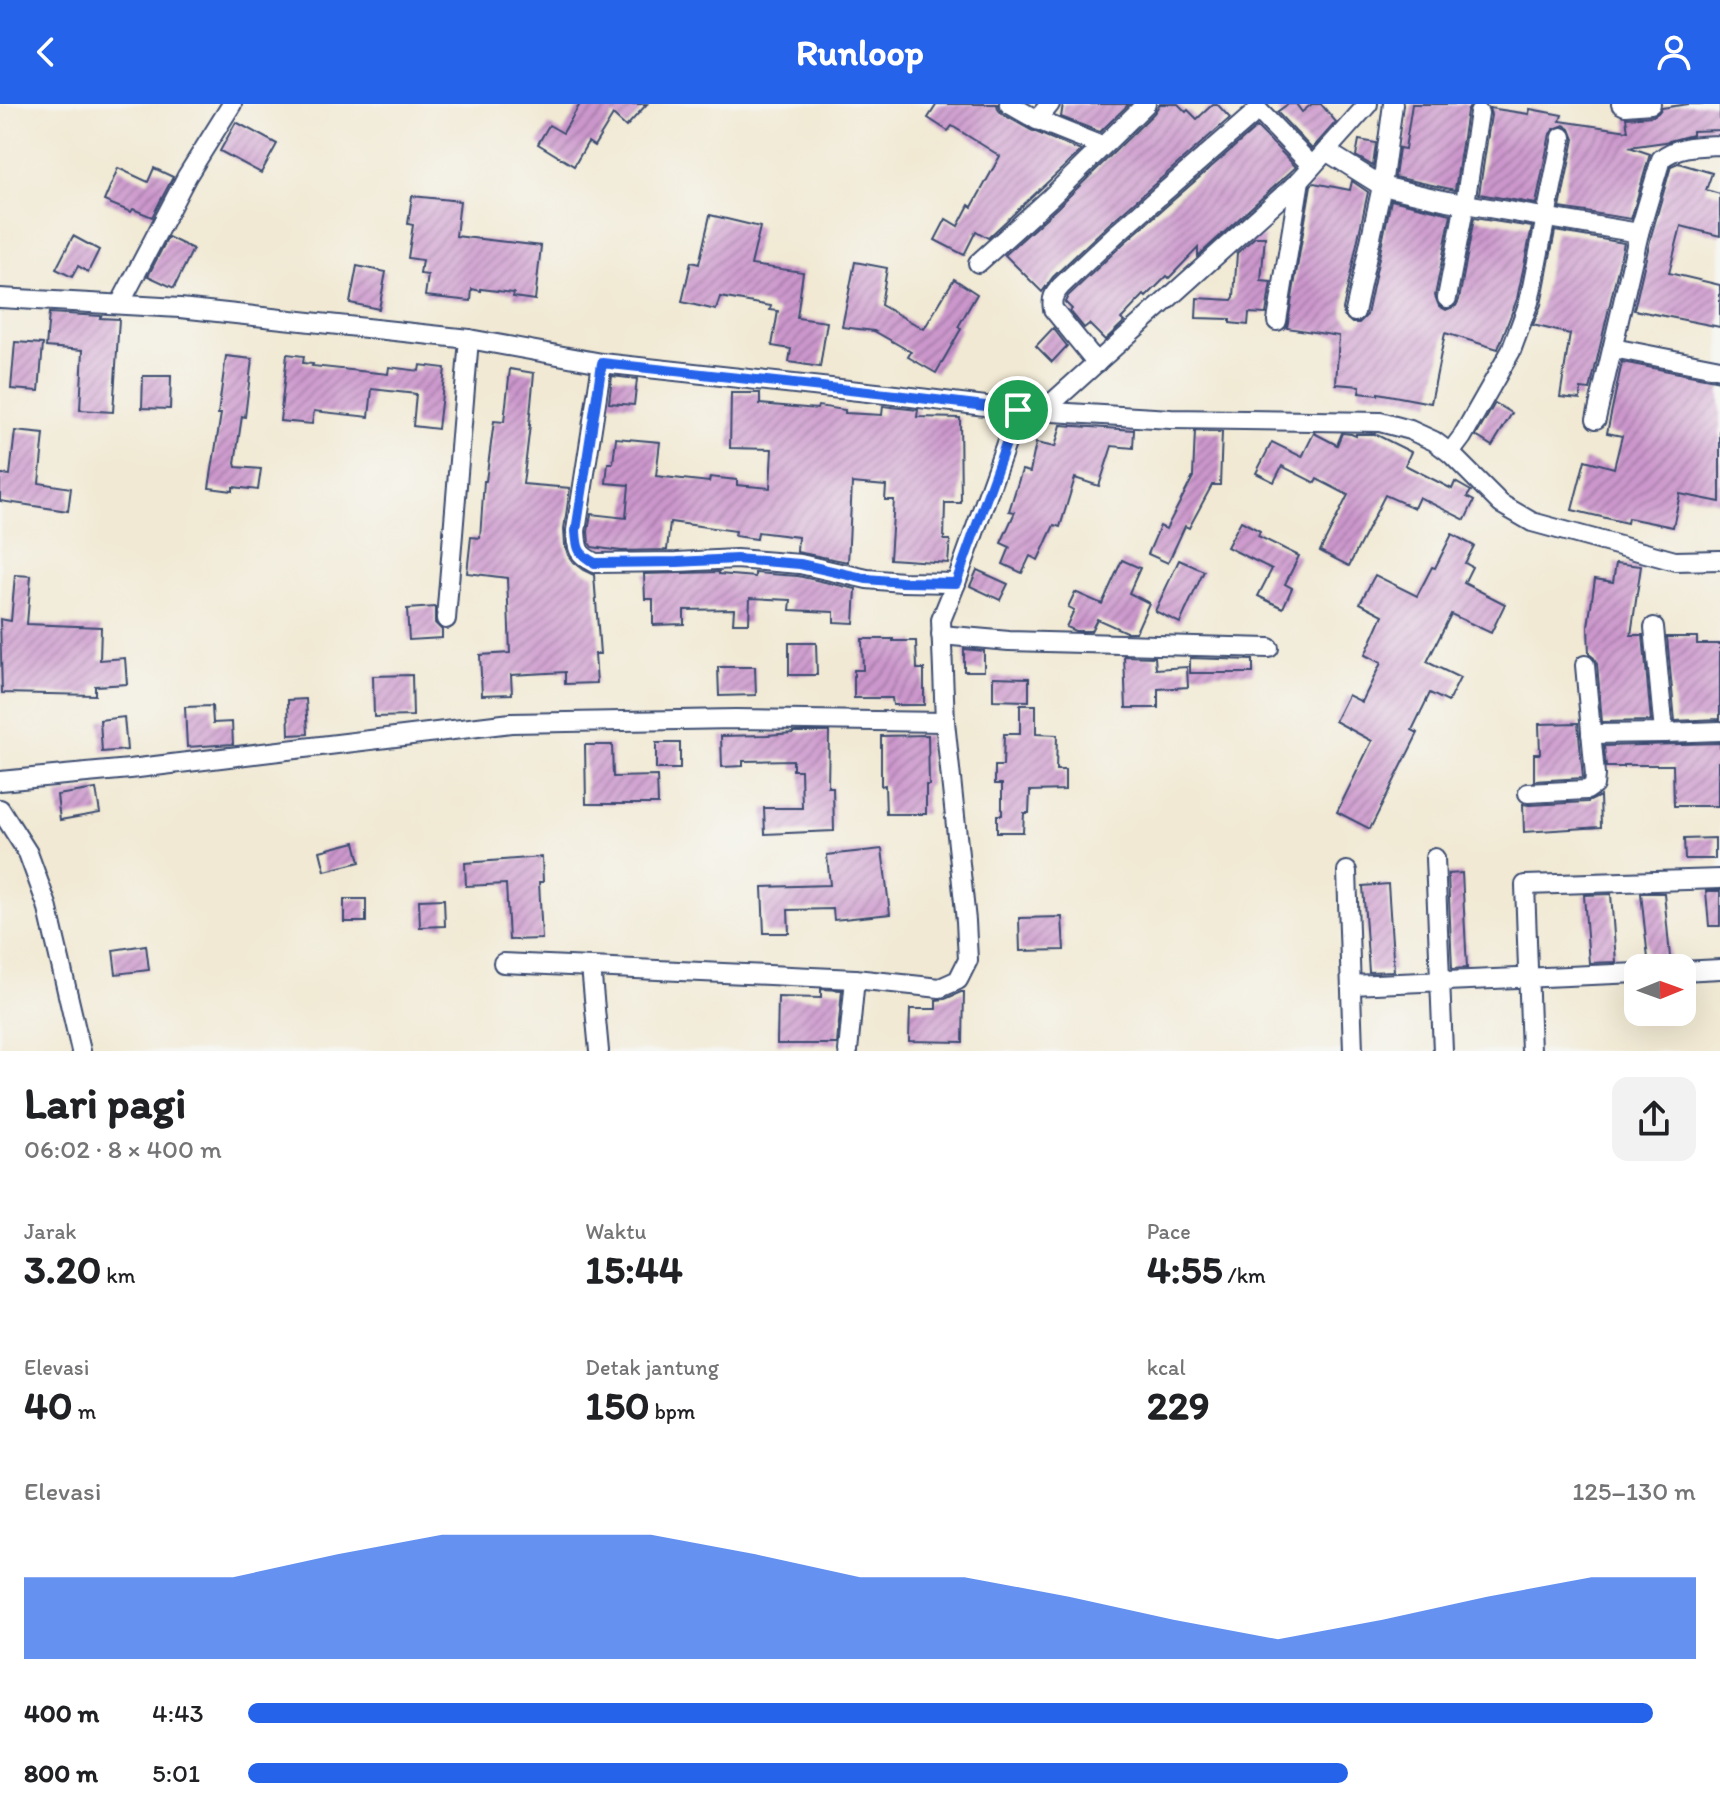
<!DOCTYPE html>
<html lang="id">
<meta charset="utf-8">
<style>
body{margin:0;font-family:Itim,sans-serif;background:#f2f2f2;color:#202124;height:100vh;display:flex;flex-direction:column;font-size:30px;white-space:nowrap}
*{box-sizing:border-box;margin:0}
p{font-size:26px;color:#757577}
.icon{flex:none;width:44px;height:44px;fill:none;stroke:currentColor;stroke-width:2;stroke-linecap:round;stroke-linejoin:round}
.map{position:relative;height:947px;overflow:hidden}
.drawer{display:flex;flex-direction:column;background:#fff;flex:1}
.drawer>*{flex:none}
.needle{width:52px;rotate:89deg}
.tools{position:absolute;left:1624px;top:850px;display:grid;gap:16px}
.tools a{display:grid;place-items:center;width:72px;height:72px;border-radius:16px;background:#fff;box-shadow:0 8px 32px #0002;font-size:40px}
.pin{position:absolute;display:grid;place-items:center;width:68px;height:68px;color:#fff;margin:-34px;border:4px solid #fff;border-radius:50%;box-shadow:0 2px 8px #0007}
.round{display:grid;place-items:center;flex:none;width:84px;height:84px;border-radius:16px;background:#f2f2f2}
.summary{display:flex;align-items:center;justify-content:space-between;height:136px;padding:0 24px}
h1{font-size:44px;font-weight:700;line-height:60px}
.metrics{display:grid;grid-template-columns:repeat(3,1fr);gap:12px;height:136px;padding:8px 24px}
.metrics div{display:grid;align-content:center}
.metrics b{font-size:40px;font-weight:700}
.metrics small{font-size:22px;font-weight:400}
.metrics p{font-size:22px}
.chart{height:224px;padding:16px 24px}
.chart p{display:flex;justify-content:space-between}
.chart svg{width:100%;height:144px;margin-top:8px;fill:#2563eb;opacity:.7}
ul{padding:0 24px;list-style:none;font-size:26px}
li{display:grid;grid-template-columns:128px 96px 1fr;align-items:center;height:60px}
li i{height:20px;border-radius:10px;background:#2563eb}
header{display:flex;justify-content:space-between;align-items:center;height:104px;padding:0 24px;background:#2563eb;color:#fff;font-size:36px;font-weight:700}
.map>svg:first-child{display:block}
</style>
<header><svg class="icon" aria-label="back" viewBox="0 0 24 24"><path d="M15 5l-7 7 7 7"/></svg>Runloop<svg class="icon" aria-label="person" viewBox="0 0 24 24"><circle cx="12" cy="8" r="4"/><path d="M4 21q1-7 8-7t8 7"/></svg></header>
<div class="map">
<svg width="1720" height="947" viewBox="0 0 1720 947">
<defs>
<pattern id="building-hatch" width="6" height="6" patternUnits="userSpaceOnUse" patternTransform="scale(2)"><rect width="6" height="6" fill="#cc97cc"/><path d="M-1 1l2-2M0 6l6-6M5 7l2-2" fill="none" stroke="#a57ca9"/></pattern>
</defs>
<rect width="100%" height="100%" fill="#f6f6f2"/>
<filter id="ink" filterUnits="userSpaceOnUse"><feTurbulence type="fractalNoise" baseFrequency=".0125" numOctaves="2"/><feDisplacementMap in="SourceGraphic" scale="16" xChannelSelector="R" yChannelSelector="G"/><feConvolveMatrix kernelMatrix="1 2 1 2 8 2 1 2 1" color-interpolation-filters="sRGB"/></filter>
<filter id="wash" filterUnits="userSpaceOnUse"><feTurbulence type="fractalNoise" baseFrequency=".006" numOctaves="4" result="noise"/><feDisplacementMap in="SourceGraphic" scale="32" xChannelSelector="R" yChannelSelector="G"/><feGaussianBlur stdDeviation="1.8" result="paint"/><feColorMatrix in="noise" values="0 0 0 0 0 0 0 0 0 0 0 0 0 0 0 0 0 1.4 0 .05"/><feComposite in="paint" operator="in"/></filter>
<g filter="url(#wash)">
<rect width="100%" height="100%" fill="#f1e9d3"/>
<g id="blocks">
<g fill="url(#building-hatch)">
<polygon points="580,0 647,0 626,23 613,11 594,42 588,38 574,62 538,40 549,21 563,29"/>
<polygon points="937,0 997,0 998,5 1002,10 1031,26 1081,47 988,134 976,127 964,151 935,136 946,115 958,122 969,101 972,103 1000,52 952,22 948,27 928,14"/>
<polygon points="1063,0 1129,0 1100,28 1061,13"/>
<polygon points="1160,0 1178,0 1186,8 1188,6 1197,15 1213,0 1217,0 1230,14 1108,121 1053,173 1042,188 1005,151 1057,104 1154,9"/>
<polygon points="1288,0 1296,0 1302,8 1312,0 1321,0 1336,18 1312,45 1277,8"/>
<polygon points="1412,0 1472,0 1467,7 1455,86 1395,73 1399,44 1405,45"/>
<polygon points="1688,0 1720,0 1720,26 1692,27 1692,31 1665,38 1629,43 1650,50 1631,115 1560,104 1574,35 1570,25 1564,21 1554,25 1550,30 1536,100 1479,90 1491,11 1489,4 1529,10 1530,5 1562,11 1560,17 1628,27 1626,14 1653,12 1658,9 1662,4"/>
<polygon points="236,18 277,40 261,69 220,47"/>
<polygon points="1257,23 1296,63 1198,152 1198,144 1169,174 1167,172 1146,193 1144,191 1121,215 1124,218 1105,236 1089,220 1084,224 1070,207 1072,205 1065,198 1068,192 1124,139"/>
<polygon points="1359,36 1376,39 1373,62 1356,52"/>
<polygon points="1678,59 1712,69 1706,86 1720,90 1720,132 1681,122 1669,169 1720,181 1720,223 1634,206 1651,132 1671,62"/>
<polygon points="118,64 148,78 154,64 173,73 152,113 133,105 131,108 104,97"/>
<polygon points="1352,77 1368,88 1343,205 1344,212 1352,219 1359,219 1367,211 1391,96 1451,110 1435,192 1439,202 1446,206 1456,202 1459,196 1474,114 1532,123 1517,195 1498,245 1445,229 1431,299 1378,289 1378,291 1359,289 1360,282 1336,280 1339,232 1287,224 1311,81 1314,79 1350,86"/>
<polygon points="412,92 460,97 456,132 541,142 535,196 513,193 514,189 481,185 481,187 472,185 471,197 425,192 428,171 420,170 422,156 408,154 413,121 408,120"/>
<polygon points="710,111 760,123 751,161 803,168 797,214 827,218 820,263 789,258 791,245 772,242 778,207 770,206 771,202 720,193 716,206 682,198 691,158 699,160"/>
<polygon points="1555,127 1624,139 1590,286 1581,285 1580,295 1560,293 1570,230 1533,221 1541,201"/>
<polygon points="73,132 99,146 88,168 78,162 72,173 56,165"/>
<polygon points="168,133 193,145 174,184 148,172"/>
<polygon points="1255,133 1265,133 1261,177 1271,178 1266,210 1249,209 1248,221 1230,219 1230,215 1196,214 1197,194 1232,196 1234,193 1237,149"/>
<polygon points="855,158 887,164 881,201 924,225 954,175 977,190 958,223 961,225 936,269 908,253 911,248 874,227 842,223"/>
<polygon points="357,162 386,168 379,205 350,199"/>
<polygon points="49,209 101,212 100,214 119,215 113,308 80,306 83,246 46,243"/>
<polygon points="1053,224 1067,242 1052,258 1036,242"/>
<polygon points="15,238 43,240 39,287 11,285"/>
<polygon points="287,250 304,252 303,259 313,260 312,262 388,270 389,263 419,267 420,261 445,264 438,325 413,322 416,290 372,285 369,313 314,307 312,320 280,317"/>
<polygon points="226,252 252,255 245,313 242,312 235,359 236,363 261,365 258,386 233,383 233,387 209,384 221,310 218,310"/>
<polygon points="1622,258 1720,277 1720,398 1680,390 1673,423 1628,414 1627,419 1572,406 1585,356 1614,364 1622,332 1607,329"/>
<polygon points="510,265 534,269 529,321 530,321 523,380 570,384 564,425 565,441 568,451 573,458 583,466 594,471 600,550 595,550 597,579 565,580 565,568 511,571 512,590 482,591 480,551 510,549 507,474 467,469 471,433 480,434 484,377 486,377 494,317 504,318"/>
<polygon points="143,272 171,272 170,305 142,304"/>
<polygon points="612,272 637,275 634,301 609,299"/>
<polygon points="731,289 760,289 760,300 817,305 818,302 845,306 845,309 882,311 883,302 918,306 917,313 960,314 961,399 945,399 944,436 950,436 948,459 890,455 894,396 885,396 886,382 852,379 848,458 797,448 798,433 758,428 757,435 735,432 736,427 670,418 667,446 621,447 592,443 589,439 588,428 591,410 626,414 629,381 606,379 608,359 613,359 616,334 660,338 656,372 709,378 710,373 737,376 737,381 770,384 772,345 730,344"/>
<polygon points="1495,299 1512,309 1492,342 1476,332"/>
<polygon points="1061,321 1134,326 1133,344 1112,342 1099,382 1075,374 1060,423 1054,421 1038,456 1030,452 1022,469 1003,460 1010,443 1001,439 1015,408 1009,407 1022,366 1030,368 1036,339 1055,343"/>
<polygon points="15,327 44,330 39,379 71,384 68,407 0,397 0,370 10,371"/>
<polygon points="1195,327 1222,328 1220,381 1212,381 1189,424 1185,422 1168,459 1148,450 1160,422 1166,425 1193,373"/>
<polygon points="1314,329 1337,341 1342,329 1351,330 1356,332 1356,330 1375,330 1411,348 1405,361 1452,385 1455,378 1471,387 1467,393 1474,397 1465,416 1419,393 1414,404 1385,391 1349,462 1320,447 1348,391 1317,375 1315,379 1282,362 1274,378 1256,369 1272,338 1302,353"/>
<polygon points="1241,417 1260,427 1258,432 1299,452 1285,480 1292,484 1283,504 1258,492 1272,465 1227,443"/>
<polygon points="1452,430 1474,442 1465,459 1472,463 1464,479 1505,500 1491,529 1451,510 1427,558 1460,574 1448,598 1430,589 1412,626 1418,629 1370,725 1337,708 1372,637 1335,617 1348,591 1362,598 1381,559 1365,551 1383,511 1360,499 1375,471 1417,492 1432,463 1435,464"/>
<polygon points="1122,456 1140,464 1129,489 1149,499 1136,528 1126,528 1097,515 1091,527 1075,527 1066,523 1074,506 1068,503 1075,488 1102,500"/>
<polygon points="1179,456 1204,467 1180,519 1155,507"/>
<polygon points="1616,459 1641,462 1631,531 1643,531 1651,617 1602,618 1597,560 1594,554 1589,550 1588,522 1595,475 1613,478"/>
<polygon points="977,466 1008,480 1000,496 970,482"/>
<polygon points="719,468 719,470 755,473 755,469 798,472 856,485 854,519 834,518 834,508 790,506 791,496 750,494 749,519 733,519 734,505 684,506 684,520 653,521 653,495 645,495 644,470"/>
<polygon points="15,471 31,472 27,520 101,523 100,556 125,554 127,580 95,582 95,591 2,589 0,515 11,517"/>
<polygon points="435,503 435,519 442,526 442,534 409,536 407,505"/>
<polygon points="1667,533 1697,533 1697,540 1720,540 1720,615 1675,617"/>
<polygon points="862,535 893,535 893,537 916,537 917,565 924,565 924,601 893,601 892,594 854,594 854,566 863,566"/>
<polygon points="789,539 816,539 817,571 789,571"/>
<polygon points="964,545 984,547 984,567 964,567"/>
<polygon points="1124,552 1155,553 1156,565 1187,563 1188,583 1158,585 1158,604 1126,604"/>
<polygon points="1190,554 1253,556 1253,569 1190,569"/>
<polygon points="718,563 755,563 756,591 719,592"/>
<polygon points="412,571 413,612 374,613 373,572"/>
<polygon points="993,573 1029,574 1029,597 993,596"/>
<polygon points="306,595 308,630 289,631 288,596"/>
<polygon points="1020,601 1036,601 1036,630 1057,631 1056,666 1065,666 1065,686 1030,687 1029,709 1024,709 1023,728 997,728 997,711 1002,711 1002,680 995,680 995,662 1003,662 1004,630 1020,630"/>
<polygon points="212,602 213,619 232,618 233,640 187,643 185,603"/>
<polygon points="124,613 127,646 102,648 100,616"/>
<polygon points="1578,619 1583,674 1534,677 1534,650 1540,650 1539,620"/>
<polygon points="793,628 829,628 828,683 833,683 834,727 765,730 764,704 802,704 801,666 793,666 793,656 743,657 743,662 722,663 721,632 767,631 793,629"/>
<polygon points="928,631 929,681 926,681 926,710 886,710 885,681 881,682 881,632"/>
<rect x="656" y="639" width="24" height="26"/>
<polygon points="1720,639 1720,658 1718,658 1718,702 1674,702 1673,661 1624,661 1624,663 1606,663 1604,642"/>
<polygon points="585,641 612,641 613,673 657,672 658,700 586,700"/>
<polygon points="96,685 100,709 60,716 57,691"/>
<polygon points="1600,692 1601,723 1524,728 1523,700 1529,701 1588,698"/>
<polygon points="1715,734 1715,755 1685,755 1684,735"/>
<polygon points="355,738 360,758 325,767 320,747"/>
<polygon points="882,745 890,810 834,816 833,805 788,806 789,829 764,829 762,783 830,781 827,751"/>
<polygon points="542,753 543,778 539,778 542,835 509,836 506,780 466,782 465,759"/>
<polygon points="1462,769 1467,864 1452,865 1448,770"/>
<polygon points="1388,780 1394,867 1369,868 1363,782"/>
<polygon points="1706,787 1720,787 1720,822 1709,822"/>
<polygon points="1641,789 1664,789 1671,864 1649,864"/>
<polygon points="1611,790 1616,858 1589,859 1584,791"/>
<rect x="344" y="795" width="22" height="23"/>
<polygon points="444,795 445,822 420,823 419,796"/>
<polygon points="1062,813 1064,846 1020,847 1019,814"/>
<polygon points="146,841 149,866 116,870 113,846"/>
<polygon points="821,885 842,886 837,940 777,940 778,893 821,894"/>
<polygon points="961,888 964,888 963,938 909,937 910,905 936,905 936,896 945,895"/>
</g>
</g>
</g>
<g filter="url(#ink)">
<use href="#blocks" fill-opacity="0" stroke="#3b4b70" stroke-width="2"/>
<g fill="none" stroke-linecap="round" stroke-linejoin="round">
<defs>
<g id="minor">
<polyline points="1009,0 1037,16 1102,42"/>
<polyline points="1621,0 1625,2 1651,0"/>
<polyline points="1037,16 1050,0"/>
<polyline points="1326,47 1382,82 1447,97 1639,129"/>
<polyline points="978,159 1049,95 1146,0"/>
<polyline points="0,194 180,204 469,235 602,259 895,291 1018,306 1171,315 1380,318 1410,326 1434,337 1450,349 1501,400 1532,418 1675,457 1720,456"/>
<polyline points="1447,194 1465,99 1479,9"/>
<polyline points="120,200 187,72 232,0"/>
<polyline points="1355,208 1382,82 1393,0"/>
<polyline points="1277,217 1300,76"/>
<polyline points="1613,244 1720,265"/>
<path d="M602,259L576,427C577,445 577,450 595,459L677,458L736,455L800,460L867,475L902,478L956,479"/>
<path d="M1097,259L1053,205C1051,194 1054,190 1061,182L1116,130L1258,6L1312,62"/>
<polyline points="1043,307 1300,76 1368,0"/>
<path d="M1596,315L1639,129L1661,55C1678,41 1699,42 1720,41"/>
<polyline points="1450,349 1462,333 1511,247 1529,198 1562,33"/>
<polyline points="446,515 469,235"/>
<polyline points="941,531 1009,537 1269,544"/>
<polyline points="1664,629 1720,627"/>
<polyline points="1591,630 1664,629 1654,523"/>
<polyline points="0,677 130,665 511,619 735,615 945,618"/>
<polyline points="1528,689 1587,686 1594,681 1595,671 1585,561"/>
<polyline points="0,705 28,749 47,801 81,947"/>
<polyline points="1435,754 1443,947"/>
<polyline points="1347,767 1353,947"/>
<polyline points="503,859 855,875"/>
<polyline points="591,863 599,947"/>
<polyline points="1682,867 1720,865"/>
<polyline points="1351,881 1638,869"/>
<polyline points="848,947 855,875 940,884 958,876 968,856 966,817 945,618 941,516 956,479 1018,306"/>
<polyline points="1531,947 1525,781 1720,775"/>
</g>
</defs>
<use href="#minor" stroke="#3b4b70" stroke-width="22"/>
<use href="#minor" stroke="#fff" stroke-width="18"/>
</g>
</g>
<g fill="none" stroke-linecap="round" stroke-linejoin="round" filter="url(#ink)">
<defs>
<path id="route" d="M602,259L895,291L1018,306L956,479L902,478L867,475L800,460L736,455L677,458L595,459C578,450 577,445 576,427Z"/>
</defs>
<use href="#route" stroke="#fff" stroke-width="16"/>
<use href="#route" stroke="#2563eb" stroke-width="10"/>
</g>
</svg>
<div class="tools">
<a><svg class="needle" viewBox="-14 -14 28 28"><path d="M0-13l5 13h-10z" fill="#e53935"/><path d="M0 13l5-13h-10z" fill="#757577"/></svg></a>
</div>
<div class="pin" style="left:1018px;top:306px;background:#1e9e55"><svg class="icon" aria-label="arrive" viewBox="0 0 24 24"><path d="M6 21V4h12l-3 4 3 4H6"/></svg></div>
</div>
<section class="drawer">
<div class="summary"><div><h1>Lari pagi</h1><p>06:02 · 8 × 400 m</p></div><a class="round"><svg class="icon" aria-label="share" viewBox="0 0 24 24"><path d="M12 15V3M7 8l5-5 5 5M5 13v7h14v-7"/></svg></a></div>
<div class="metrics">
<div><p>Jarak</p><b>3.20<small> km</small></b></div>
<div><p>Waktu</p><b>15:44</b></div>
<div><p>Pace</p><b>4:55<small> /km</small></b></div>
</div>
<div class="metrics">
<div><p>Elevasi</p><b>40<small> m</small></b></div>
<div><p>Detak jantung</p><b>150<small> bpm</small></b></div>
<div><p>kcal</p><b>229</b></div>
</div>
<div class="chart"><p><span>Elevasi</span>125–130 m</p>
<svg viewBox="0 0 160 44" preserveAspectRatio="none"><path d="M0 44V19L10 19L20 19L30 12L40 6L50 6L60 6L70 12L80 19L90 19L100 25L110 32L120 38L130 32L140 25L150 19L160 19V44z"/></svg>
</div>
<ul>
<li><b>400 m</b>4:43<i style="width:97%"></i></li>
<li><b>800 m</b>5:01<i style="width:76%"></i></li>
</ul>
</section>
